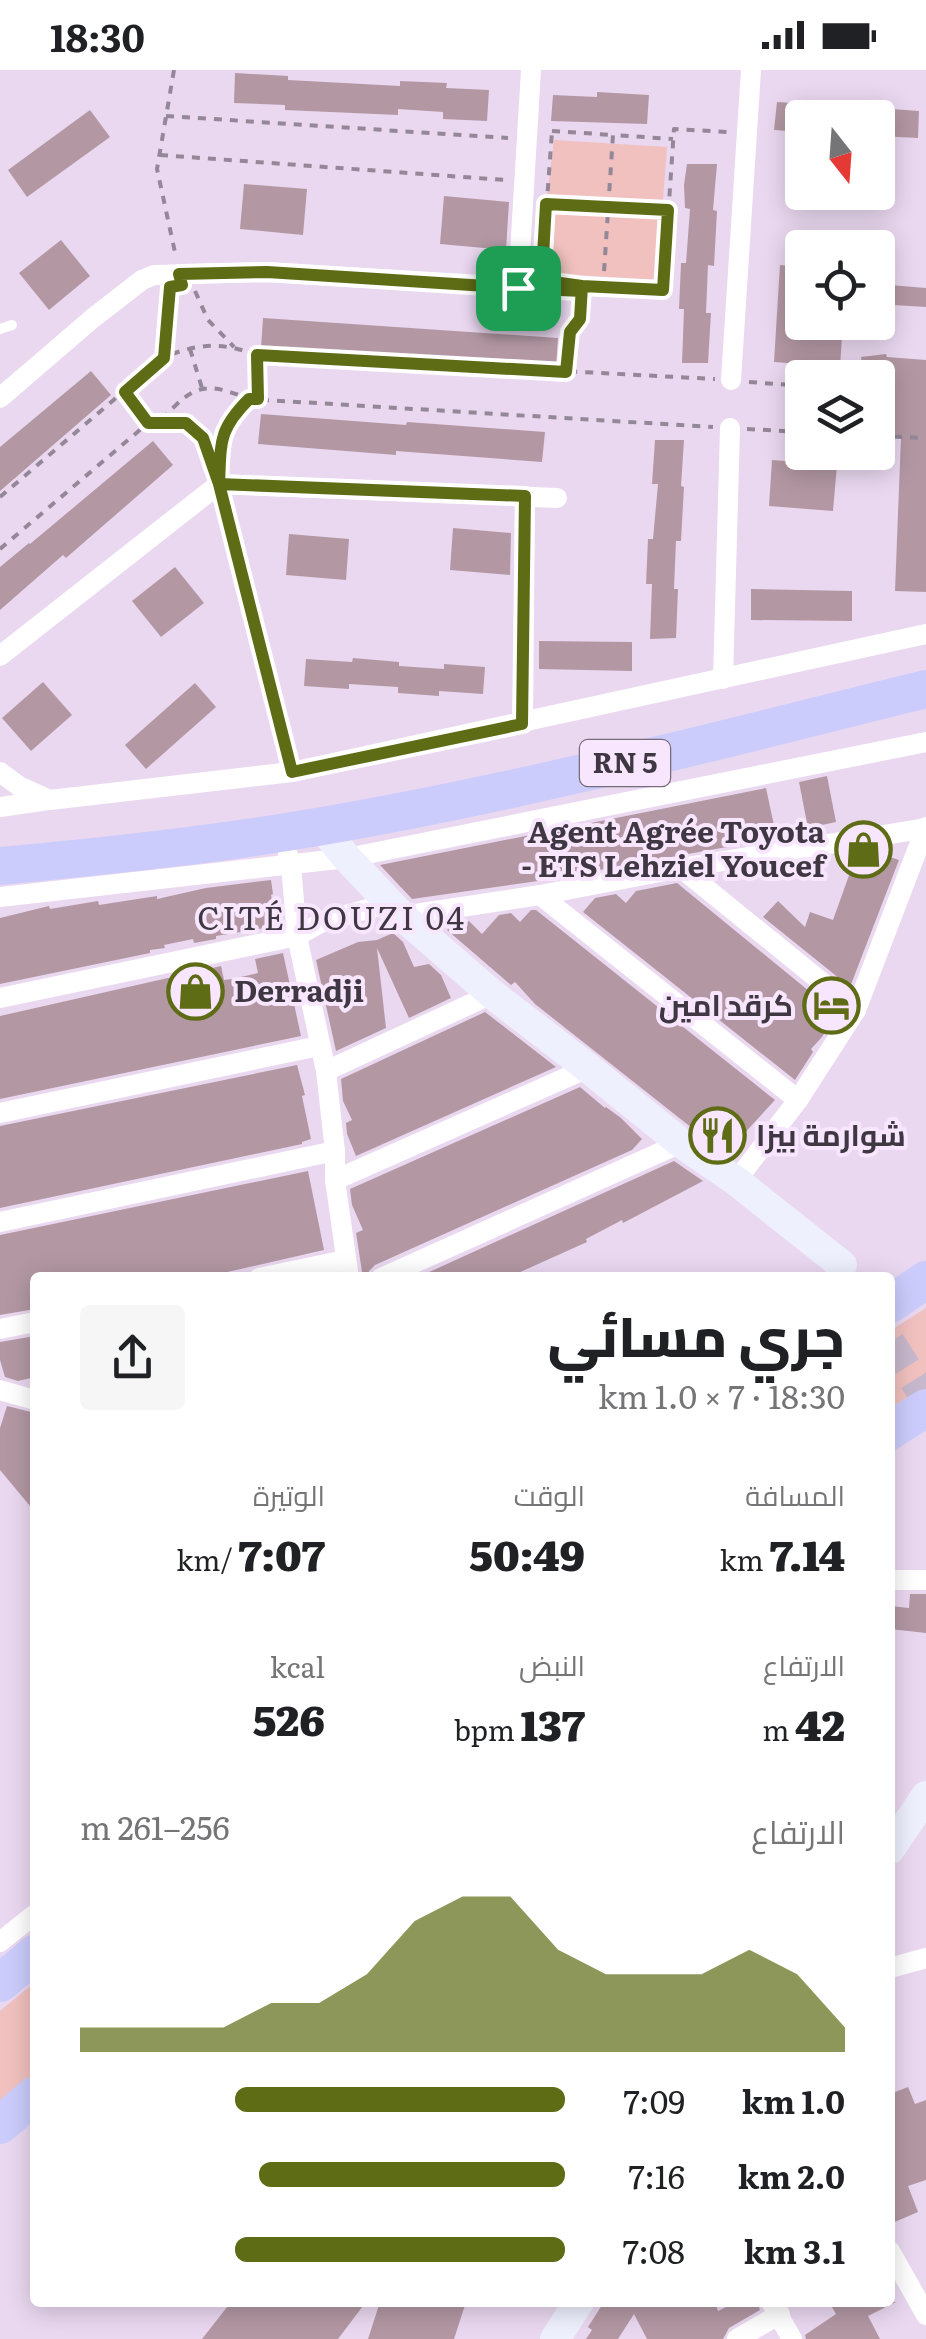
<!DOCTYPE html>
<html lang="ar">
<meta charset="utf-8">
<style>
body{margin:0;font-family:Literata,Cairo,serif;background:#f6f6f6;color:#202124;direction:rtl;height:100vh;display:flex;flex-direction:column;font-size:38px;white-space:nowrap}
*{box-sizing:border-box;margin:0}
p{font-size:32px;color:#757577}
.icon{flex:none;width:55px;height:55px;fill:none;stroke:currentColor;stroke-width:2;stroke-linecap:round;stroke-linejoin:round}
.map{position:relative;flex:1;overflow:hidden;direction:ltr}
.panel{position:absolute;left:30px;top:1202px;width:865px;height:1035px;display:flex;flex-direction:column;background:#fff;border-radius:10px;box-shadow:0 5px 25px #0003;direction:rtl}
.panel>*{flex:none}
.needle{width:65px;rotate:163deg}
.fabs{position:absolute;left:785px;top:30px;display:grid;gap:20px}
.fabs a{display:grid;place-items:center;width:110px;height:110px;border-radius:10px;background:#fff;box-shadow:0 5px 25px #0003;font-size:50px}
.pin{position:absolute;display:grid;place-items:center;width:85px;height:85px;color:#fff;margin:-42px;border-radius:20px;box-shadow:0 5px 15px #0006}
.round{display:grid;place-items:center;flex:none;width:105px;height:105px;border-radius:10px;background:#f6f6f6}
.head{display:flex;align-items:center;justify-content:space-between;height:170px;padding:0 50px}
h1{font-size:55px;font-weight:800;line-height:75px}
.stats{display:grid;grid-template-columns:repeat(3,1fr);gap:15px;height:170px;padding:10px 50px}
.stats div{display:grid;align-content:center}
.stats b{font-size:42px;font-weight:800}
.stats small{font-size:28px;font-weight:400}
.stats p{font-size:28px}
.chart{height:280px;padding:20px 50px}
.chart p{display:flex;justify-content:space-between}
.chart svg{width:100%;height:180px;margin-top:10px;fill:#5e6c15;opacity:.7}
ul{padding:0 50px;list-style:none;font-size:32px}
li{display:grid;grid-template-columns:160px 120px 1fr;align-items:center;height:75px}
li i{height:25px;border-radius:12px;background:#5e6c15}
.status{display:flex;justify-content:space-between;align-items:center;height:70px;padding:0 50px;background:#fff;direction:ltr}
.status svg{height:28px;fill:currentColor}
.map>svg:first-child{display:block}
</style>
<div class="status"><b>18:30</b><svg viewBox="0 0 49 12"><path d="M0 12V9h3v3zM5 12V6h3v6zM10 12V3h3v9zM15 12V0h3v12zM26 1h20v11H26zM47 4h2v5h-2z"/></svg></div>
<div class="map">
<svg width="926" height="2269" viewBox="0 0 926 2269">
<rect width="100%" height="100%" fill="#ead8f0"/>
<g fill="#f0c1bf">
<polygon points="554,70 667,77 657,210 545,203 546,134"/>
<polygon points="926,1238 926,1316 890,1338 890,1261"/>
<polygon points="35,1912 35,2003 0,2033 0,1941"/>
</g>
<g fill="#b398a4">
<polygon points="235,3 288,6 288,10 400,16 400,11 447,13 446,18 489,20 487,51 443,49 443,42 398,39 398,45 285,40 285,35 234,33"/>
<polygon points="597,22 649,25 647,54 551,51 553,25 597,27"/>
<polygon points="824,30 876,32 872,48 802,48 802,62 774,60 777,32 825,35"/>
<polygon points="878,38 919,41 918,68 878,66"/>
<polygon points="90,40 110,67 27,127 8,100"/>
<polygon points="687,94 717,94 713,140 717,141 714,196 708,195 706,243 711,243 708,293 682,293 684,239 679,239 681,193 686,193 690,139 685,138 684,115"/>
<polygon points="244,114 307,119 303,165 240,159"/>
<polygon points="444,126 509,132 506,180 440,174"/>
<polygon points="61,170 90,206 49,240 19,203"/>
<polygon points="780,195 802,197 802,252 843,252 840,297 774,292"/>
<polygon points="878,214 926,218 926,237 878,234"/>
<polygon points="263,248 558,268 556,298 261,278"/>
<polygon points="886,284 887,287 926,290 926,522 895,521 901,367 889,366 890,362 878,364 878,308 864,308 861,287"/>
<polygon points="91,301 111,325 0,421 0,377"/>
<polygon points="261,344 406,355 407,352 545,362 542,392 396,381 396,385 258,374"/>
<polygon points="655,370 684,370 681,416 684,417 681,471 676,471 674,519 678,519 676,568 650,569 652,514 646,514 648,469 653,469 658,414 652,414"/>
<polygon points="153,371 173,395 66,488 63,485 0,540 0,497 29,473 30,474"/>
<polygon points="772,390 837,395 833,441 769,436"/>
<polygon points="453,458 511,463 510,505 450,500"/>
<polygon points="289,464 349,469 346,510 286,505"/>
<polygon points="175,497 204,533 161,567 132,531"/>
<polygon points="751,519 852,521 852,551 751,550"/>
<polygon points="539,571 632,572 632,601 539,599"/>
<polygon points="353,588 399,592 399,596 444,599 444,594 485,597 483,624 439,621 439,626 398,623 398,617 349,614 349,619 304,616 306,589 352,592"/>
<polygon points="43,612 72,645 31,681 2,648"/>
<polygon points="195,613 216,637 146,699 125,675"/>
<polygon points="827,706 836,752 808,758 799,712"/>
<polygon points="766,718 776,765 749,770 749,773 538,811 412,829 380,795"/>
<polygon points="872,781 899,790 850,917 763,847 778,831 805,857 810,842 833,850 857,783"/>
<polygon points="271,810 273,824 271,825 277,856 216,866 216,869 194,873 193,869 164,875 165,878 150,880 150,883 0,914 0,848 49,836 50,839 98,831 99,835 157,826 157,829 206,818"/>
<polygon points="677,813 837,944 822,967 811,979 813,982 795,1010 583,842 595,828 616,824 626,833 636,821"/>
<polygon points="531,840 536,840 775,1030 727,1082 692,1058 535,934 515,912 511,915 504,909 447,860 455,853 460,858 469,851 482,864 499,845 511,843 520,852"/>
<polygon points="393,863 403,872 414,897 429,894 441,905 451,928 409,948 377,878 386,958 336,981 316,890 358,872 377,870"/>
<polygon points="283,883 301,966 0,1029 0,946 221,896 224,910 232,909 258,903 255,889"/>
<polygon points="485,942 556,997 356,1086 347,1064 346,1053 352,1050 343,1031 341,1009"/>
<polygon points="297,995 305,1025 302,1026 311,1069 302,1072 302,1074 0,1138 0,1056"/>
<polygon points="580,1017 605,1038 606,1037 621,1048 642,1069 632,1080 375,1195 369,1201 367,1208 363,1208 356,1163 363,1160 352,1135 350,1119"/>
<polygon points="674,1091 703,1111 623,1153 622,1150 586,1169 587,1172 507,1208 416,1208"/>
<polygon points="308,1101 324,1180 201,1208 35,1208 35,1239 0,1245 0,1165"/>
<polygon points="35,1266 35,1307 18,1311 5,1307 0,1290 0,1272"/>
<polygon points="7,1336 35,1343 35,1442 0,1400 0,1358"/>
<polygon points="910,1524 926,1524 926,1563 890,1559 890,1536 909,1538"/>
<polygon points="908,2017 915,2034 926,2030 926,2110 908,2116 918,2142 890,2154 890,2024"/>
<polygon points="231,2232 366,2232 338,2269 202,2269"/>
<polygon points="380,2232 466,2232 454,2269 368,2269"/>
<polygon points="604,2232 715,2232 718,2241 736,2232 757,2232 760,2240 729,2258 723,2269 647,2269 634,2244 618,2269 586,2269 592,2260 588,2257"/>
<polygon points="829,2232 896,2232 868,2246 880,2269 806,2269 805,2265 836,2244"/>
</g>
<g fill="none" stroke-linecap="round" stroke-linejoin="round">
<polyline stroke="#c8b8cd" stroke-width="30" stroke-dasharray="30 15" stroke-linecap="butt" points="890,1272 926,1329"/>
<g stroke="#938798" stroke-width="4" stroke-dasharray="8 8" stroke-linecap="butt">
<polyline points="174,0 157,99 176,187"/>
<polyline points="166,46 508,68"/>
<polyline points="552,61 613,65"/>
<polyline points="160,85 505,110"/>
<polyline points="548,134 668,140"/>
<polyline points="542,201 552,61"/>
<polyline points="597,217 663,220 674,59 727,62"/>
<polyline points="603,217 613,65 673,69"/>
<polyline points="195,221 208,250 234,277"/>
<polyline points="190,279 202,318"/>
<polyline points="257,285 258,329"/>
<polyline points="164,287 170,222"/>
<polyline points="567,301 570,262 581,249 581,240"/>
<polyline points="749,312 791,315 791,361"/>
<polyline points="125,322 148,353"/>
<path d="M160,351C201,354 201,362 214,398"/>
<polyline points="747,359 802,362"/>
<polyline points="878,366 926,368"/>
<path d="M220,394C221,361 225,353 249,329"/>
<path d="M0,427L164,287C200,273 221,272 257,285L715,309"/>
<polyline points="223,431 287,684"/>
<path d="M0,479L148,353C162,351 165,345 175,336C201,310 218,317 249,329L713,357"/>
</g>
<polyline stroke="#fff" stroke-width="10" points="0,259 12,255"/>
<g stroke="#fff" stroke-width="20">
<polyline points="518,217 531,0"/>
<polyline points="731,310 751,0"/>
<polyline points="0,328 93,248 142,210 154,205 267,202 582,221"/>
<polyline points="0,586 219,414 557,428"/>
<polyline points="723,609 730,358"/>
<polyline points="523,654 525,426"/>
<polyline points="0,702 19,716 50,730 292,702 926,564"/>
<polyline points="0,737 48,730"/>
<polyline points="288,785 291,795 297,866 326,1001 335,1081 335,1110 349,1208"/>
<polyline points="681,798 856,940"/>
<polyline points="540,825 798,1030"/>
<polyline points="0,827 347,788 926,672"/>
<polyline points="0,928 297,866 324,851 379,836 402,846 540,825 681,798 926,758"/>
<polyline points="326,1001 492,924"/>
<polyline points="0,1043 319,976"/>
<polyline points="335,1110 588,998"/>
<polyline points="736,1111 798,1030 856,940 926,757"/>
<polyline points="0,1152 335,1081"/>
<polyline points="259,1208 345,1190"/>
<polyline points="381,1208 681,1073"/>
<polyline points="0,1259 35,1252"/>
<polyline points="0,1320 35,1330"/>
<polyline points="890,1510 926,1510"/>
<polyline points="0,1872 35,1844"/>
<polyline points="890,1898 926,1888"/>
<polyline points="890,2181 926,2245"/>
<polyline points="771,2232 792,2269"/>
<polyline points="737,2269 780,2244"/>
</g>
<g stroke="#eff0fe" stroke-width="30">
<polyline points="321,756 347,788 402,846 492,924 588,998 681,1073 736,1111 842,1195"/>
<polyline points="890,1779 926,1726"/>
<polyline points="555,2269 579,2232"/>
</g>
<g stroke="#cbccfb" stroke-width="38">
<path d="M0,796C106,786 212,775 317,757C523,722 724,669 926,619"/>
<polyline points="890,1234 926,1210"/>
<polyline points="890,1361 926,1338"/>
<polyline points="0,1913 35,1884"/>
<polyline points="0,2055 35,2025"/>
</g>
</g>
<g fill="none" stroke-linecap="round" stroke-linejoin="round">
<defs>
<path id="route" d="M518,218L267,202L179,204L182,215L170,217L164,288L125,322L148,353H186L203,368L219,414L292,702L522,654L525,426L219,414C221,372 218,360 249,329H258L257,285L566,302L570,262L580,249L582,216L663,220L668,140L546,134L542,203L544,208L553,212L582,216V221L518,218"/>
</defs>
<use href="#route" stroke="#fff" stroke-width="20"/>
<use href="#route" stroke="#5e6c15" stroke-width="12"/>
</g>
<defs>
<symbol id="shop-ring" viewBox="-11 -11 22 22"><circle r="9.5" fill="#f7e6fe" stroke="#5e6c15" stroke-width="1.5"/><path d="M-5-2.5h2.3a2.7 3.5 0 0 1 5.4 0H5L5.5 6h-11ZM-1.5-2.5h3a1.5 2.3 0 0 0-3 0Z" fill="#5e6c15"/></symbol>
<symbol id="hotel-ring" viewBox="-11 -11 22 22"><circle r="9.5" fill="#f7e6fe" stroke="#5e6c15" stroke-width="1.5"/><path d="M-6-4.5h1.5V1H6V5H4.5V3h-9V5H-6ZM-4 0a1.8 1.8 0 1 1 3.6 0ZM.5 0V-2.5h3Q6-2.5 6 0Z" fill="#5e6c15"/></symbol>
<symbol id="restaurant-ring" viewBox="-11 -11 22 22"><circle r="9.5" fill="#f7e6fe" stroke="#5e6c15" stroke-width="1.5"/><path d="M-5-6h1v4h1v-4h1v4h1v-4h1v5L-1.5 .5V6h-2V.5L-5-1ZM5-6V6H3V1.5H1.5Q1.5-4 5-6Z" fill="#5e6c15"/></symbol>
</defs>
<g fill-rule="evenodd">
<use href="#shop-ring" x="832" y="748" width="63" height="63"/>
<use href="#shop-ring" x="164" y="890" width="63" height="63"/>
<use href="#hotel-ring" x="800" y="904" width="63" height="63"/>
<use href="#restaurant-ring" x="686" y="1034" width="63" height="63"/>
</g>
<g text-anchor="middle" stroke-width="8" stroke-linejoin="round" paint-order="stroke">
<rect fill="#f7e6fe" stroke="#766c7a" stroke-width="2.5" x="580" y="670" width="90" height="46" rx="8"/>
<g font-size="28" font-weight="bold" fill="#3f3842">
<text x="625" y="703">RN 5</text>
</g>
<g font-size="30" font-weight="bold" fill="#3f3842" stroke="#f7e6fe" text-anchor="end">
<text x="825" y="773">Agent Agrée Toyota<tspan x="825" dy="34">- ETS Lehziel Youcef</tspan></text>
<text x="234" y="932" text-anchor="start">Derradji</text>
<text x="793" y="946">كرقد امين</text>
<text x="756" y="1076" text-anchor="start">شوارمة بيزا</text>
</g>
<g font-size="32" letter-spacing="2.5" fill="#3f3842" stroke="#f7e6fe">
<text x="332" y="860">CITÉ DOUZI 04</text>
</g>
</g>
</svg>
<div class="fabs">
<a><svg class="needle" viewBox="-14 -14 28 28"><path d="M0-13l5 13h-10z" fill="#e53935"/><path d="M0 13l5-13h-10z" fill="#757577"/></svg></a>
<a><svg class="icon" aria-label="locate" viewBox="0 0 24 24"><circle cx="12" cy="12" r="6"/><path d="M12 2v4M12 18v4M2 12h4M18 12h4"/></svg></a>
<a><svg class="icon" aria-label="layers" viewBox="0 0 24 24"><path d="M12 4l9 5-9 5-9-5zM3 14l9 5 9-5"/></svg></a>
</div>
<div class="pin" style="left:518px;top:218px;background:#1e9e55"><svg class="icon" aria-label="arrive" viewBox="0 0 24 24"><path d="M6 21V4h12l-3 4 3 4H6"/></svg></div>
<section class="panel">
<div class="head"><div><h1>جري مسائي</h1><p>18:30 · 7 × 1.0 km</p></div><a class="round"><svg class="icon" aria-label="share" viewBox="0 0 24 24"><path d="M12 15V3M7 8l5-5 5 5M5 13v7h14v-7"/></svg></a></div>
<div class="stats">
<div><p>المسافة</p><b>7.14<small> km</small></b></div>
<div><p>الوقت</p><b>50:49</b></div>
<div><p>الوتيرة</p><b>7:07<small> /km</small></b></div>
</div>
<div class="stats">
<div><p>الارتفاع</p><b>42<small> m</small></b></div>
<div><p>النبض</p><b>137<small> bpm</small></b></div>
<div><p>kcal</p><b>526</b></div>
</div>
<div class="chart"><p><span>الارتفاع</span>256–261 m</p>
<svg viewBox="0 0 160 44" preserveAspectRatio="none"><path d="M0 44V38L10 38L20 38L30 38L40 32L50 32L60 25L70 12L80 6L90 6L100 19L110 25L120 25L130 25L140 19L150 25L160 38V44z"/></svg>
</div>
<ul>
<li><b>1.0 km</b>7:09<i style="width:68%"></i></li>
<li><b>2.0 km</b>7:16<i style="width:63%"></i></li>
<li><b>3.1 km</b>7:08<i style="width:68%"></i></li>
</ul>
</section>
</div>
